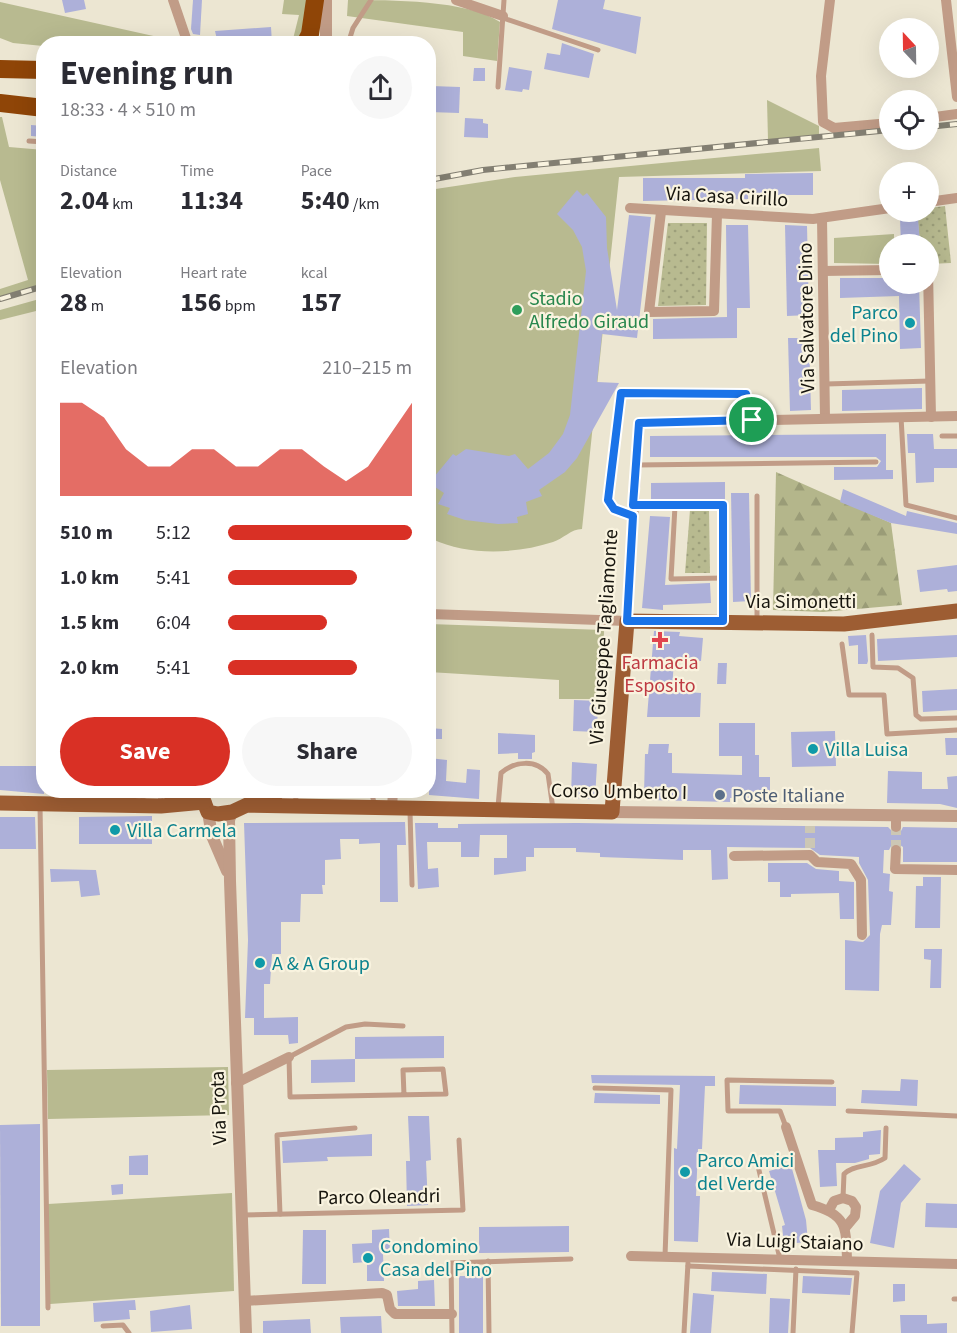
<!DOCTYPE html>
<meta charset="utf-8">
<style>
body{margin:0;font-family:"Source Sans 3",sans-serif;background:#f7f7f7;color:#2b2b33;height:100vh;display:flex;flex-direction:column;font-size:22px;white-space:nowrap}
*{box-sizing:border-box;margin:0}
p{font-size:20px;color:#7c7c81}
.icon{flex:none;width:33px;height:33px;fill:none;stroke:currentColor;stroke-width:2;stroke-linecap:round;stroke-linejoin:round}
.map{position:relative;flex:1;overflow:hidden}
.side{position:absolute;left:36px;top:36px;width:400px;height:762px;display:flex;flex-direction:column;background:#fff;border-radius:24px;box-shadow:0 6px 24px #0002}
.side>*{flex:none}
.needle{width:39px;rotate:338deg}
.tools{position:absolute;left:879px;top:18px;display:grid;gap:12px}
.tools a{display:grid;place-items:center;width:60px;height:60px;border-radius:50%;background:#fff;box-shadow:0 6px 24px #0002;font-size:30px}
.pin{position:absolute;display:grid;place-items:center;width:51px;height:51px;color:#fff;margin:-26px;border:3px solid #fff;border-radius:50%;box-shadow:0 2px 6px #0007}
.round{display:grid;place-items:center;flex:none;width:63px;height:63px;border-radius:32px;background:#f7f7f7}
.overview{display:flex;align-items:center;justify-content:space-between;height:102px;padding:0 24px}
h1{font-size:33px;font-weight:700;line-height:45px}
.stats{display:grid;grid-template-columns:repeat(3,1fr);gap:9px;height:102px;padding:6px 24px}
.stats div{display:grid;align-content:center}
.stats b{font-size:26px;font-weight:700}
.stats small{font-size:16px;font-weight:400}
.stats p{font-size:16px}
.chart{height:168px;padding:12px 24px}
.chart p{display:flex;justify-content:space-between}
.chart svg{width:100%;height:108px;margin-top:6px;fill:#d93025;opacity:.7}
.primary-button{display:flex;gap:12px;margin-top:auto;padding:12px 24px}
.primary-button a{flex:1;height:69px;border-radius:36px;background:#d93025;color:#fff;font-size:24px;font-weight:700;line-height:69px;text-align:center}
.primary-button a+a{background:#f7f7f7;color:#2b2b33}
ul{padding:0 24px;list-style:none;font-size:20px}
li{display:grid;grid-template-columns:96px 72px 1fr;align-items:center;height:45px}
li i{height:15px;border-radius:8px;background:#d93025}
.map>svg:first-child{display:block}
</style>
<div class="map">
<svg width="957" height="1333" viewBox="0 0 957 1333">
<defs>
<pattern id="forest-firs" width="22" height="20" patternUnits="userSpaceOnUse" patternTransform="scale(1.5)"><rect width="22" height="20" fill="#b4b68b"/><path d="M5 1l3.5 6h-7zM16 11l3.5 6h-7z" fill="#9a9c77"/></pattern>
<pattern id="park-dots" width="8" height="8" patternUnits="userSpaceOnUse" patternTransform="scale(1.5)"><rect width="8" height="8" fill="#b8ba90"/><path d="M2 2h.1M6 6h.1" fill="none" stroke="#9d9f7b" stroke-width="1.8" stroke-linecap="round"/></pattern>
</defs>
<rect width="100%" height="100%" fill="#ece6d2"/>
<g fill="#b8ba90">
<polygon points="284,0 310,0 302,43 292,43 299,15 282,14"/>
<path d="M348,0C390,0 468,0 500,22L497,61L463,56V32L347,16Z"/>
<polygon points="0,2 167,39 180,39 181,43 44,44 43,46 13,43 0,38"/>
<polygon points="767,100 819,126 819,135 768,140"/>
<polygon points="0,117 2,117 9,147 44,150 43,284 0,297 0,289 28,280 0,180"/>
<path d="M819,148L821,171L619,177L582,529C571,529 563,539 553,542C516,554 468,556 432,539L429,527V190L515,177Z"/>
<polygon points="894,234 894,244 890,244 889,264 834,263 834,238"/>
<polygon points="43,298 43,338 36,311 0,320 0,310"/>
<polygon points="429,624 604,630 603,699 559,699 559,680 429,672"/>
<polygon points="228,1067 229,1115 48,1119 47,1070"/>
<polygon points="232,1193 234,1291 50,1304 48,1204"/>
</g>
<polygon fill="url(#forest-firs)" points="776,472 891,523 902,605 823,612 773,610"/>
<g fill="url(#park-dots)">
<polygon points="945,206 951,263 929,264 928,244 920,244 917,212 928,212 929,208"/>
<polygon points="668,223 707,223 706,305 658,306"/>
<polygon points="690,510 709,510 710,573 685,573"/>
</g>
<g fill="#adb0d9">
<polygon points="62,0 84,0 86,9 65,13"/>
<polygon points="193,0 202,0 200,35 193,34 191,29"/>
<polygon points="558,0 605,0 603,9 641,17 636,54 552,29"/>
<polygon points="271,27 272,44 218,44 215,31"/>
<polygon points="562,43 594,54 589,78 544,69 547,53 560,55"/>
<polygon points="509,67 532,71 529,90 523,89 522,92 505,90"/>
<polygon points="474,68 485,68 485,81 473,81"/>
<polygon points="431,86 460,87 459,113 429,112"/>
<polygon points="465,118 483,119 483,123 488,124 488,138 464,137"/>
<polygon points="31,125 44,126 44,137 31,136"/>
<polygon points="813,173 813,195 748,195 748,199 643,201 643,178 745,178 745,174"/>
<polygon points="577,190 583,196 587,193 606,217 607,248 617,310 629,215 651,217 637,338 602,334 597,382 619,383 577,458 565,472 539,490 542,496 526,502 528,514 517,517 518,523 498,524 465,520 447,514 450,508 438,504 444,493 429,483 453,454 456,456 466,449 509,456 515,454 528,469 549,453 563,434 570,415 586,271 582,247 573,230 557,214"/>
<polygon points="918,218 920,244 901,244 900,219"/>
<polygon points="726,225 748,225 750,308 737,308 737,338 653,339 653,319 727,317"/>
<polygon points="785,225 807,226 809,315 787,316"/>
<polygon points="840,278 890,278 890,284 919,284 921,348 900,349 899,296 840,298"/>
<polygon points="788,338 809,338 811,410 790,411"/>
<polygon points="922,388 922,409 842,411 842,390"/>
<polygon points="886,434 886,470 893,470 893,479 834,480 834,467 877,467 881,461 876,457 650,457 650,436"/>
<polygon points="907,434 933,434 934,449 957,449 957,468 934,468 934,482 916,483 915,453 908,453"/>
<polygon points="725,482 725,499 651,500 651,483"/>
<polygon points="843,489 906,516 907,511 957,523 957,534 891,523 840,502"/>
<polygon points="731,493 749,493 751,601 733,602"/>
<polygon points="650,516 670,517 665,585 710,583 711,603 663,605 663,610 642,608"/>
<polygon points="957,565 957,591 948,592 947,589 920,592 917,570"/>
<polygon points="654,631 680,632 679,636 703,638 701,661 674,659 672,691 701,693 700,717 647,717"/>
<polygon points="866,635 868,661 867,664 858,664 858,645 849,646 848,636"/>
<polygon points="957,635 957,657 878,661 877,639"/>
<polygon points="718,663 727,663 726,684 717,684"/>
<polygon points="957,689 957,710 923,712 922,691"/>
<polygon points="574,700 598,701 597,732 573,731"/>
<polygon points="719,723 755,723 755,755 759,755 759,777 770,777 770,798 730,798 730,802 650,800 650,794 644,794 645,754 648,754 649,744 669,744 668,753 672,753 672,773 742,775 742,756 719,756"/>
<polygon points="429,728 442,729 442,739 429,739"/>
<polygon points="835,731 836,766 792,767 791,732"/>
<polygon points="498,733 535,735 535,752 532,753 532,759 518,759 518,753 498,754"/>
<polygon points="945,738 957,738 957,755 946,755"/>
<polygon points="429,758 447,760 446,781 466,783 467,769 480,770 479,799 429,795"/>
<polygon points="572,762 597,764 595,799 571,798"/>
<polygon points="0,766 44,766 44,794 0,790"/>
<polygon points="888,771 922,772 922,789 948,789 947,777 957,776 957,808 940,804 887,803"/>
<polygon points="152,816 152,844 79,844 79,817"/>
<polygon points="0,817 35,817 36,849 0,849"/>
<polygon points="405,822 406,845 397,845 398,902 380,902 380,843 359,844 359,839 340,839 341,859 325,860 325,885 322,885 323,894 301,894 300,922 281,922 281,954 272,954 270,984 264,984 264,1018 298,1017 298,1043 289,1044 288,1035 254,1035 254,1018 245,1018 248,940 244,823"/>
<polygon points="415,823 438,823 438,828 458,828 458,824 577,823 888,827 895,834 900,833 903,827 957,828 957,862 903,862 903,847 897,843 892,844 889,850 884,850 883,873 890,874 889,891 893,892 891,925 882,925 880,934 879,991 845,990 845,940 863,942 870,935 868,880 859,863 859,857 820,855 810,848 727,847 728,879 712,880 711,850 683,850 683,860 600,857 600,853 576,852 576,848 534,848 534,857 526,857 526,871 494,875 494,858 507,858 507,835 480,835 479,857 461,857 461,842 427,842 428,869 438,868 439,887 418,889"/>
<polygon points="768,863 807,863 816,869 839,871 839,881 854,882 854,919 840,919 839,893 791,894 791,897 780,897 780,882 768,882"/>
<polygon points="50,869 96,870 100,895 81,897 79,881 51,882"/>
<polygon points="923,877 941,877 940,928 915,928 916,886 923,886"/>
<polygon points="924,949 942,949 941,988 930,988 931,960 924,959"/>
<polygon points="444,1036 444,1058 355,1059 355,1037"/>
<polygon points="355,1059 355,1082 311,1083 311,1060"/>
<polygon points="591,1075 715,1076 715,1086 705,1086 702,1149 698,1149 696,1196 700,1196 698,1242 674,1241 674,1148 677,1149 680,1085 592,1083"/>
<polygon points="901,1079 918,1080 917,1106 861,1103 862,1090 900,1091"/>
<polygon points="740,1085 836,1087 836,1106 739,1104"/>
<polygon points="595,1093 660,1095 660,1104 594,1103"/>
<polygon points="408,1116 429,1116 431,1160 426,1161 428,1205 407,1206 406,1161 410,1161"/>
<polygon points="40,1124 40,1326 1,1326 0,1125"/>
<polygon points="881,1130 880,1154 869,1155 869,1159 855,1163 836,1163 837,1186 820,1187 818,1150 835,1150 835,1138 863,1137 863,1132"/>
<polygon points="372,1134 372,1156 327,1157 328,1161 283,1163 282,1141"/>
<polygon points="148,1155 148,1175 129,1175 129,1156"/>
<polygon points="904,1164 921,1179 901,1203 894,1248 870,1243 880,1191"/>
<polygon points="791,1165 806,1220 808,1242 784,1244 782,1226 785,1225 769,1171"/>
<polygon points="123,1184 123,1194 112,1195 111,1185"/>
<polygon points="926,1203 957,1204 957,1228 925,1227"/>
<polygon points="569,1226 569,1252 479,1253 479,1227"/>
<polygon points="389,1229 390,1254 383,1254 384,1281 367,1281 367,1262 353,1263 352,1244 372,1243 372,1230"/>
<polygon points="303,1230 326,1230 326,1284 302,1284"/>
<polygon points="712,1272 767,1274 766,1294 711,1291"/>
<rect x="459" y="1276" width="24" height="57"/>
<polygon points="803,1276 852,1278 850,1295 802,1293"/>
<polygon points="434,1280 435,1306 398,1306 397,1291 418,1289 418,1281"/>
<polygon points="893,1284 905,1284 905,1301 893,1302"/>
<polygon points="693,1293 714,1295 711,1333 690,1333"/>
<polygon points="770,1298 790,1299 788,1333 769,1333"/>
<polygon points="135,1300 136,1310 129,1310 130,1319 94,1322 93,1303"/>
<polygon points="190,1305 192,1329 151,1332 150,1311"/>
<polygon points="900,1315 927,1315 927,1324 947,1323 947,1333 901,1333"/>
<polygon points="381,1316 382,1333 341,1333 340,1317"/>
<polygon points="310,1319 311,1333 263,1333 263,1321"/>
</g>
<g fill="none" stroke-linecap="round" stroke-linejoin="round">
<g stroke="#ccc7b5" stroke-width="10" stroke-dasharray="10 5" stroke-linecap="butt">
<polyline points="810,848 810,826"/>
<polyline points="896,850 896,827"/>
</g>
<g stroke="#c19c87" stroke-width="5">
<polyline points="503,18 598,50"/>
<polyline points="348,44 353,28 371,0"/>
<polyline points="498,87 504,0"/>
<polyline points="29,141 44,142"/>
<polyline points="826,384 930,381"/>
<polyline points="901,417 906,505 957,518"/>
<polyline points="942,436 957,436"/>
<polyline points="636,465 876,462"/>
<polyline points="635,505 723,505 723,620"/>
<polyline points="675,506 671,579 723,578"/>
<polyline points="633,516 613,509 608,500 621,393 746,394 752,420"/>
<polyline points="757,621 757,496"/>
<polyline points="872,635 873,667 898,668 913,678 916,715 921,719 957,718"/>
<polyline points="842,644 849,695 884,695 887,734 957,730"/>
<polyline points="143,790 143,804"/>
<polyline points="160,790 161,804"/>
<polyline points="371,790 375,807"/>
<polyline points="295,804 297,790"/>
<polyline points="40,805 48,1308"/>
<path d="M498,807L501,773C515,761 536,759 548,774L553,809"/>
<polyline points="410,811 412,885"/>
<polyline points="403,1026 365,1024 346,1027 289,1057 290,1097 446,1094 443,1069 403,1070 404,1095"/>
<polyline points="595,1088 671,1090 665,1256"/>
<polyline points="848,1111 957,1116"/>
<polyline points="786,1127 780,1111 728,1111 727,1080 832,1082"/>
<polyline points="758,1166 780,1259"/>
<path d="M843,1198L844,1174C854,1164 870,1168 885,1158L886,1128"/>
<polyline points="280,1214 277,1135 355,1128"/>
<polyline points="243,1215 463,1210 459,1140"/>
<polyline points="488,1261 489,1333"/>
<polyline points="688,1266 857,1273 852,1333"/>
<polyline points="954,1299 957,1299"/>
<polyline points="103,1326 123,1325 129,1333"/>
<polyline points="452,1333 451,1263 571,1259"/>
<polyline points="684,1333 688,1263"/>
<polyline points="793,1333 796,1269"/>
</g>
<g stroke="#c19c87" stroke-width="10">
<polyline points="173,0 188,44"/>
<polyline points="456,0 503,16"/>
<polyline points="830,0 821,76 823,122 834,128 890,123"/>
<polyline points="946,0 957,97"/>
<polyline points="928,118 957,114"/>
<polyline points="928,202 957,198"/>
<polyline points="630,208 813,219 890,208"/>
<polyline points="661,212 649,312 714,311 717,214"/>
<polyline points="822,218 825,418"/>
<polyline points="823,271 890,270"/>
<polyline points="928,271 931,417"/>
<polyline points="429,614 627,621 639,423 957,416"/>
<polyline points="392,809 393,790"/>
<polyline points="896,827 896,815"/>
<polyline points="896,850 895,869 957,870"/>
<polyline points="734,856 810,855 817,862 851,864 861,880 862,935"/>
<polyline points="236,1083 289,1057"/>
<path d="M786,1127L812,1205C848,1215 846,1228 847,1261"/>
<polyline points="829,1210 834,1201 843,1198 852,1201 856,1207 855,1216 845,1228"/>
<polyline points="631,1256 957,1264"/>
<polyline points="245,1301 382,1293 387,1295 390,1309 395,1314 452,1314"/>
</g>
<g stroke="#c19c87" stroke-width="12">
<polyline points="326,44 326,0"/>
<polyline points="208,812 212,836 227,871"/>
<polyline points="232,812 229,820 230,881 246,1333"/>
<polyline points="612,812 957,816"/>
</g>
<g stroke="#9d5d33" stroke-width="15">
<polyline points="254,792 276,803"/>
<polyline points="204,802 208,812 218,814 232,812 247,805 612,812 627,621 844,624 957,611"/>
<polyline points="0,803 161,806 204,802"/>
</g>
<g stroke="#8f4507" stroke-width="18">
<polyline points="305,44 310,34 315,0"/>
<polyline points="0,69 44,70"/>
<polyline points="0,103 44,108"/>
</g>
<defs>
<g id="rail">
<polyline points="928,127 957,124"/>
<polyline points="429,180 483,170 890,130"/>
<polyline points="0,299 44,286"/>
</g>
</defs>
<use href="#rail" stroke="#837f72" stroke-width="6"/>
<use href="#rail" stroke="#f9f3df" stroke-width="4" stroke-dasharray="11" stroke-linecap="butt"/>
</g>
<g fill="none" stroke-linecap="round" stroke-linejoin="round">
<defs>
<polygon id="route" points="621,393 746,394 752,420 639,423 633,505 723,505 723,621 627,621 633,516 614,509 608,500"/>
</defs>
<use href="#route" stroke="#fff" stroke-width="12"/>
<use href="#route" stroke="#1a73e8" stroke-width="8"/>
</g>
<circle fill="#2e9e5b" stroke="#f9f3df" stroke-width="2" cx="517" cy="310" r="6"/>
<g fill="#0f9aa8" stroke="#f9f3df" stroke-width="2">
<circle cx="910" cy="323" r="6"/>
<circle cx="813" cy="749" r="6"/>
<circle cx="115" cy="830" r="6"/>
<circle cx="260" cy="963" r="6"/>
<circle cx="685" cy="1172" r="6"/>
<circle cx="368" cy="1258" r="6"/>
</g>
<path fill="#e0444e" stroke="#f9f3df" stroke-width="2" d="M657 631h6v6h6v6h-6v6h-6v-6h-6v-6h6z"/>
<circle fill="#5c6f8a" stroke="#f9f3df" stroke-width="2" cx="720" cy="795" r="6"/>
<g text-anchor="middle" stroke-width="4.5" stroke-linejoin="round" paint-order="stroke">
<g font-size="20" fill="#17150e" stroke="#f9f3df">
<text transform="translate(727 196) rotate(3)" y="7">Via Casa Cirillo</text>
<text transform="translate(806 318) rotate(-91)" y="7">Via Salvatore Dino</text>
<text x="801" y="608">Via Simonetti</text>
<text transform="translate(603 637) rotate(-86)" y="7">Via Giuseppe Tagliamonte</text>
<text transform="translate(619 791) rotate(1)" y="7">Corso Umberto I</text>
<text transform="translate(218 1108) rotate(-92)" y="7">Via Prota</text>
<text transform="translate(379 1196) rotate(-1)" y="7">Parco Oleandri</text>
<text transform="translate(795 1241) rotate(2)" y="7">Via Luigi Staiano</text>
</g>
<g font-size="20" fill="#27864d" stroke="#f9f3df" text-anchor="start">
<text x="529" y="305">Stadio<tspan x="529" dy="23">Alfredo Giraud</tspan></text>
</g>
<g font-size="20" fill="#0d838f" stroke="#f9f3df" text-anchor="start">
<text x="898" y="319" text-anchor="end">Parco<tspan x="898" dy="23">del Pino</tspan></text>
<text x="825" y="756">Villa Luisa</text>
<text x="127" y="837">Villa Carmela</text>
<text x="272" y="970">A &amp; A Group</text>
<text x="697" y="1167">Parco Amici<tspan x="697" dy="23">del Verde</tspan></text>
<text x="380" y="1253">Condomino<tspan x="380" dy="23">Casa del Pino</tspan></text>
</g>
<g font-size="20" fill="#be3a42" stroke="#f9f3df">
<text x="660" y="669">Farmacia<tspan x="660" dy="23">Esposito</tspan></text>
</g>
<g font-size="20" fill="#4e5e75" stroke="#f9f3df" text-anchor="start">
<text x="732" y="802">Poste Italiane</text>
</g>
</g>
</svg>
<div class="tools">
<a><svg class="needle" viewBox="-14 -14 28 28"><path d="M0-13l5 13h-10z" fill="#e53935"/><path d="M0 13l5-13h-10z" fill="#7c7c81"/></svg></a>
<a><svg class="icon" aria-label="locate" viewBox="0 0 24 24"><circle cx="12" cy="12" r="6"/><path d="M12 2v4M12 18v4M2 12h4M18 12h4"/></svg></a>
<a>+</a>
<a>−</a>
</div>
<div class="pin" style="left:752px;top:420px;background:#1e9e55"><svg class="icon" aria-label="arrive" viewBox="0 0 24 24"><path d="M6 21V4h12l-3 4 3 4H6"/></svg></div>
<section class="side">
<div class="overview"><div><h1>Evening run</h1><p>18:33 · 4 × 510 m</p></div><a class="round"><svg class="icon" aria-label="share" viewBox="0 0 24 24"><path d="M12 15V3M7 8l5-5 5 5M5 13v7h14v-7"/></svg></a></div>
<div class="stats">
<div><p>Distance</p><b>2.04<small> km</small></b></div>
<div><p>Time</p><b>11:34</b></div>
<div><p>Pace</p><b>5:40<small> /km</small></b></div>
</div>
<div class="stats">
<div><p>Elevation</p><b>28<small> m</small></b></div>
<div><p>Heart rate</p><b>156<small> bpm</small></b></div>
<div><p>kcal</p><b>157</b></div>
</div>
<div class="chart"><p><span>Elevation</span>210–215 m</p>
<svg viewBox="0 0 160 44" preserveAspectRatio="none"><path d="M0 44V6L10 6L20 12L30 25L40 32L50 32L60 25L70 25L80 32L90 32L100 25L110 25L120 32L130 38L140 32L150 19L160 6V44z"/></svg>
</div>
<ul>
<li><b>510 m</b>5:12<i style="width:100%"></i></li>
<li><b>1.0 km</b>5:41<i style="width:70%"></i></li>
<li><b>1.5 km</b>6:04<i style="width:54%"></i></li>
<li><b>2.0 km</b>5:41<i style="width:70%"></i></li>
</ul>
<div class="primary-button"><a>Save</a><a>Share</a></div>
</section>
</div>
